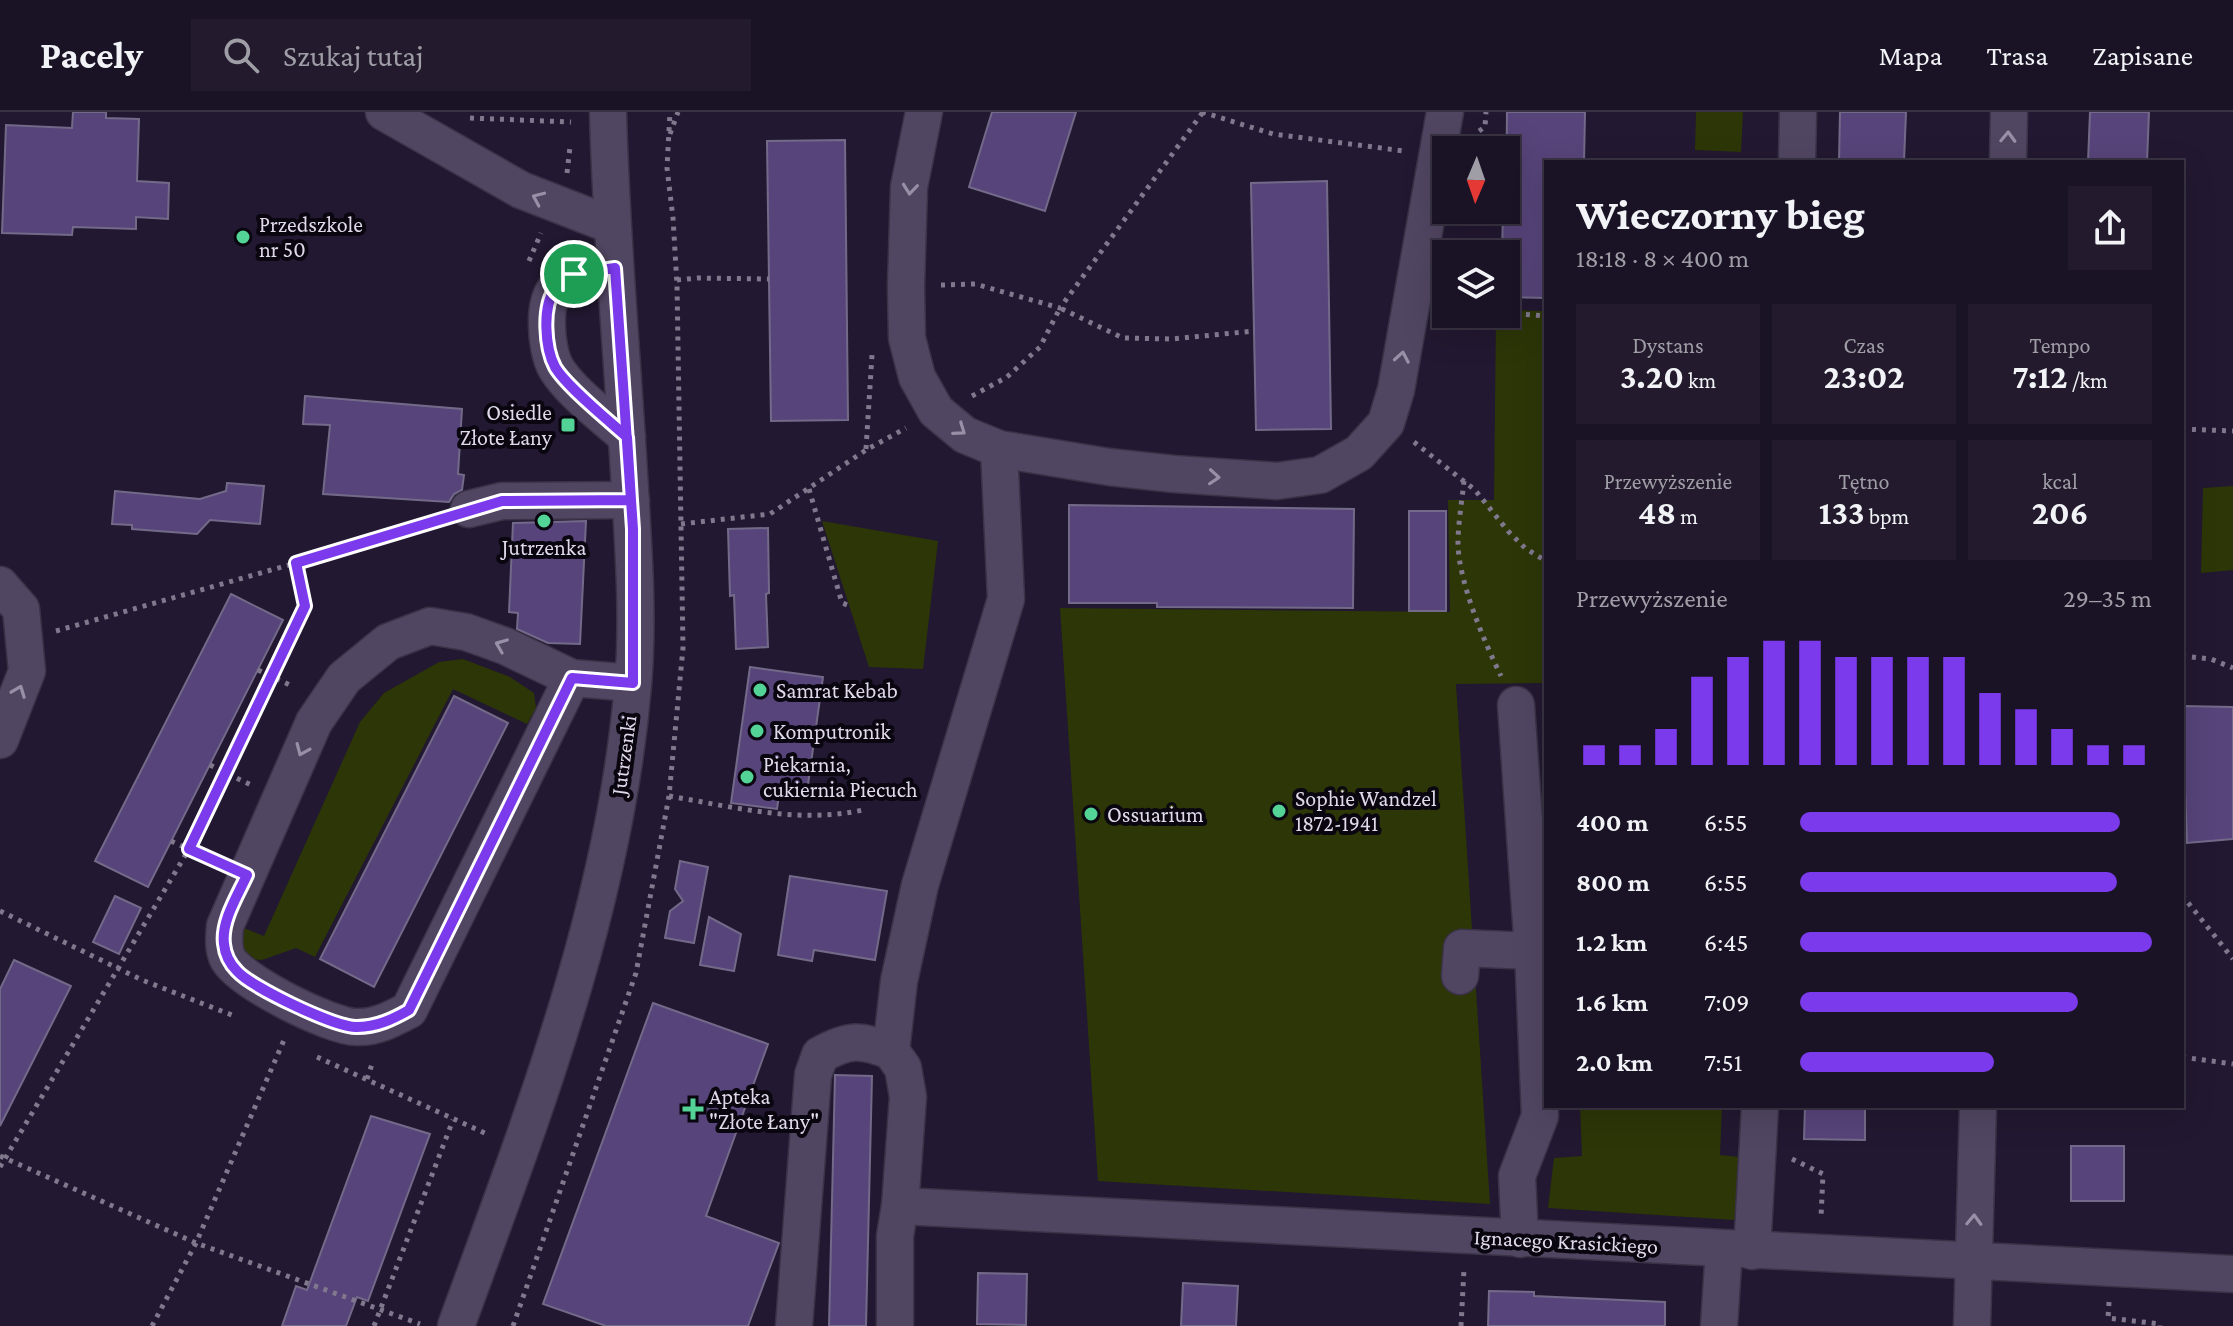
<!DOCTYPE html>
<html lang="pl">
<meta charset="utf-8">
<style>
body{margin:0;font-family:"Crimson Pro",serif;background:#231b2d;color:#f1f3f6;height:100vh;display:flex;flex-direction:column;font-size:30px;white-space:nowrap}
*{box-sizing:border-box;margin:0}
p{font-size:26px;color:#9f9ea7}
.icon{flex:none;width:44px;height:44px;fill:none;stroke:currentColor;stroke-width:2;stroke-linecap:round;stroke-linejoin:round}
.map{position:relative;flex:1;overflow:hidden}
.sheet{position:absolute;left:1544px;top:48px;width:640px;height:948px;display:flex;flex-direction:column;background:#1a1225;border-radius:0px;box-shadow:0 8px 32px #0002,0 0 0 2px #383242}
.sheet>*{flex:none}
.needle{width:52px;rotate:182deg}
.tools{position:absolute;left:1432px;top:24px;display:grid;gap:16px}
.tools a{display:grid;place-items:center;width:88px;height:88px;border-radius:0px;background:#1a1225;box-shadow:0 8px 32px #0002,0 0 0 2px #383242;font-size:40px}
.pin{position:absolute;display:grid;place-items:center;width:68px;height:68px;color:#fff;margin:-34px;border:4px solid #fff;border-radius:50%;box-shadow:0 2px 8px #0007}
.round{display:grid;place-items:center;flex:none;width:84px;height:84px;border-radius:0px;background:#231b2d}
.headline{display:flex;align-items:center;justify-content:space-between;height:136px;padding:0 32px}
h1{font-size:44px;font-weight:700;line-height:60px}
.metrics{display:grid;grid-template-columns:repeat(3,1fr);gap:12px;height:136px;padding:8px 32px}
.metrics div{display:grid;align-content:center;border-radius:0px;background:#231b2d;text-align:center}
.metrics b{font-size:34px;font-weight:700}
.metrics small{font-size:22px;font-weight:400}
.metrics p{font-size:22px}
.chart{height:224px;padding:16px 32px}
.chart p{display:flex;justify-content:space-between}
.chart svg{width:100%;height:144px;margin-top:8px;stroke:#7c3aed;stroke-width:6}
ul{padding:0 32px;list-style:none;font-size:26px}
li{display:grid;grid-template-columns:128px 96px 1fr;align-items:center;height:60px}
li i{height:20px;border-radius:10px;background:#7c3aed}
header{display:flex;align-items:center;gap:48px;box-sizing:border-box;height:112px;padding:0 40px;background:#1a1225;border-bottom:2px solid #383242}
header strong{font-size:38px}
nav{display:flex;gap:44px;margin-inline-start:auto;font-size:28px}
.search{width:560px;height:72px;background:#231b2d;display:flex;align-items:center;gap:20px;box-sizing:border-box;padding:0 28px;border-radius:0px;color:#9f9ea7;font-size:30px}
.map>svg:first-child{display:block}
</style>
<header>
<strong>Pacely</strong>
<div class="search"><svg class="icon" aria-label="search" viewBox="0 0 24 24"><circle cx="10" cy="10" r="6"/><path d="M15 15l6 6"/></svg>Szukaj tutaj</div>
<nav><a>Mapa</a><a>Trasa</a><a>Zapisane</a></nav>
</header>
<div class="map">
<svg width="2233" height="1214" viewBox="0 0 2233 1214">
<rect width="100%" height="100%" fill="#221831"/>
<g fill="#2c3607">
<polygon points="1696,0 1743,0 1741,40 1695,38"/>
<polygon points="1506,198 1546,199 1546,571 1456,572 1490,1092 1098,1069 1060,496 1450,500 1448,388 1494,388 1496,202 1506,202"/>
<polygon points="2233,374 2233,458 2201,461 2203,376"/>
<polygon points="822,409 938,429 923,557 869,555"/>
<polygon points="463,547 510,565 534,581 536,596 527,612 453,577 315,845 296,836 262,848 250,847 241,835 241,815 264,824 360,610 384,581 439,550"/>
<polygon points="1580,994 1722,994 1720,1043 1739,1045 1738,1098 1734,1108 1548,1096 1554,1046 1582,1044"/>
</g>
<g fill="#57447a" stroke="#736a89" stroke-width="2">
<polygon points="73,0 106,0 106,6 139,7 137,69 169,71 168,107 136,105 136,117 73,115 72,123 2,121 6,13 72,16"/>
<polygon points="992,0 1076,0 1045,99 969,75"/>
<polygon points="1507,0 1585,0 1584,50 1546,50 1546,186 1506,185 1506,142 1502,142 1503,98 1506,98"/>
<polygon points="1840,0 1906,0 1904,50 1839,50"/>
<polygon points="2090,0 2149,0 2147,50 2088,50"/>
<polygon points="845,28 848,308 771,309 767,29"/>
<polygon points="1327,69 1331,317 1256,318 1251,71"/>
<polygon points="305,284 462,297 458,362 464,363 462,378 454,382 449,390 323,382 330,313 303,312"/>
<polygon points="227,371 264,374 260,412 210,408 197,422 132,417 132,413 112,412 115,379 200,387 226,379"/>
<polygon points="1069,393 1354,397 1353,496 1157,495 1157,491 1069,491"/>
<rect x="1409" y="399" width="37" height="100"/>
<polygon points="586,409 580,532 548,531 517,517 518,501 509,500 513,411"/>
<polygon points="768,416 769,481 766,482 768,535 736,537 734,483 730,484 728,417"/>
<polygon points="231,482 283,508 148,775 95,749"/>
<polygon points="750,555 823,565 806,687 779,683 777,697 731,691"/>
<polygon points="454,584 508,611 374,875 320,847"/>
<polygon points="2182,594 2233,595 2233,727 2187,731"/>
<polygon points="680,749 708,755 694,831 665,826 670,799 683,789 675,777"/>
<polygon points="790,764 887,779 875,848 814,838 812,849 778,843"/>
<polygon points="115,784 141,796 119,842 93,830"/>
<polygon points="709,805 741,822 734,859 700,853"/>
<polygon points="14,848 71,874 0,1014 0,877"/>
<polygon points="653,891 768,932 706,1104 779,1131 748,1214 606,1214 543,1192"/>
<polygon points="835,963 872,964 866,1214 829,1214"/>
<polygon points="1805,994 1865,994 1865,1028 1804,1027"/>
<polygon points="371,1004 430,1022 368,1189 357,1185 346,1214 282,1214 296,1174 307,1178"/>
<rect x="2071" y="1034" width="53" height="55"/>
<polygon points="978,1161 1027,1162 1026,1213 977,1212"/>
<polygon points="1183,1171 1238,1174 1236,1214 1181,1214"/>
<polygon points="1489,1179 1534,1180 1534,1184 1665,1190 1665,1214 1488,1214"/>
</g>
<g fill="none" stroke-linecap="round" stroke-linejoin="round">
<defs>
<g id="minor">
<polyline points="384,0 521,78 611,113"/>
<polyline points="924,0 909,75 906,175 907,226 917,265 936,299 965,323 999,337 1109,355 1174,362 1277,369 1320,363 1359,341 1386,311 1396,278 1445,0"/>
<polyline points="1797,50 1798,0"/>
<polyline points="2008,50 2009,0"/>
<path d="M615,156C573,162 545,164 547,214C547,226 550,246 556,256C571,281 605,305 627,325"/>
<polyline points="469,397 502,389 631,388"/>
<polyline points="0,473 21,497 27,559 0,628"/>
<path d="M572,566L409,898C392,907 376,916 356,915C331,915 236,868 227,845C223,835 224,824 225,814L314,610L344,566L388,530L430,514L466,520L505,534L572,566L633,571"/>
<polyline points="1516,593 1533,839 1540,1004 1517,1064 1520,1127"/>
<polyline points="1460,864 1462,836 1533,839"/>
<polyline points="900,1094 2233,1162"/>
<polyline points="1752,1139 1760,994"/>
<path d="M456,1214C532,1005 614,797 633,573C639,503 633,431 629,361C622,241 611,121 608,0"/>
<path d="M794,1214L813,963L820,943C849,927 860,927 891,939"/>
<polyline points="895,1214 895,1124 900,1094 908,985 903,956 891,939 899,869 920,773 1006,487 999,337"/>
<polyline points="1719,1214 1724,1137"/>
<polyline points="1972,1214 1978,994"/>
</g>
</defs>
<use href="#minor" stroke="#3a3246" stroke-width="39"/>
<g stroke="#80788d" stroke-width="5" stroke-dasharray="4 6" stroke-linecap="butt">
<polyline points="1202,0 1273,22 1404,39"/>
<polyline points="470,6 571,10"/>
<polyline points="1479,19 1485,15 1486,0"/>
<polyline points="670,22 678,0"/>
<polyline points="567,61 570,35"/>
<polyline points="529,149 541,121"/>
<polyline points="677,168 698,166 769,167"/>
<polyline points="941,173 975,172 1060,196 1203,0"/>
<polyline points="1506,201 1546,204"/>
<polyline points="972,284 1007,265 1040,235 1060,196 1123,226 1172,227 1254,219"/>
<polyline points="2182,317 2233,319"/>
<polyline points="1414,330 1475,378 1508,419 1525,436 1546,449"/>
<polyline points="866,337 872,243"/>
<path d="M1464,369C1462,389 1458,411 1458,432C1459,471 1484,529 1501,564"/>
<polyline points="809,377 842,491 850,494"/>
<polyline points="681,412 770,402 866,338 906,316"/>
<polyline points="56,519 296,451 438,407"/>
<polyline points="2182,544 2211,547 2233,556"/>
<polyline points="258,558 294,575"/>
<polyline points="210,653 251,673"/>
<path d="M669,684C734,695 798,712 863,698"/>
<polyline points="171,729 217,750"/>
<polyline points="2182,783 2233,847"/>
<polyline points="0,799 142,868 237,905"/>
<polyline points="317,945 487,1022"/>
<polyline points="2182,945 2233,952"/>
<polyline points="367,967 373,949"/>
<polyline points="0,1044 196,1131 420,1212"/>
<polyline points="1792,1047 1823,1062 1821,1105"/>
<polyline points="0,1055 189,737 305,494 296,451"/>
<polyline points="2109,1190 2108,1206 2160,1212 2160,1214"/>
<polyline points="152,1214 196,1131 284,928"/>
<polyline points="374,1214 453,1008"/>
<polyline points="513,1214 636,861 669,684 683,536 677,173 673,106 667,56 670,0"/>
<polyline points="1461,1214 1464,1157"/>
</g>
<use href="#minor" stroke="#514662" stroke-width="36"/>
</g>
<defs><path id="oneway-chevron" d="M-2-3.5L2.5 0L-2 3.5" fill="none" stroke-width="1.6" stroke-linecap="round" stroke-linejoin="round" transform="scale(2)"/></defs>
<g stroke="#9890a6">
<use href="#oneway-chevron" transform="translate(2008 25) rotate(-88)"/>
<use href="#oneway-chevron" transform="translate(910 77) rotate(96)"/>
<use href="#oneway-chevron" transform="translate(538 86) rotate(-156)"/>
<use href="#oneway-chevron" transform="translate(1402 245) rotate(-80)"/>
<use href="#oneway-chevron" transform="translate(960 318) rotate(35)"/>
<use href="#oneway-chevron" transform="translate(1214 365) rotate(4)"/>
<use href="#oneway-chevron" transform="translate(501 533) rotate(-158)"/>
<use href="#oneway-chevron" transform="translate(19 579) rotate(-69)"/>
<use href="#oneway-chevron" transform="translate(302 638) rotate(113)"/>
<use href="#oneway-chevron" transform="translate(1974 1108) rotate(-88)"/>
</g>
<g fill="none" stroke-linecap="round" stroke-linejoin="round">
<defs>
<path id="route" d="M574,162C568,166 559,170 555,177C542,195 545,236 555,255C566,274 609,309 627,325L631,388L502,389L296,451L305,494L189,737L247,763C238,783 221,809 224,832C225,842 230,852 237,859C251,875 336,916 357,915C377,915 393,907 409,898L572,566L633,571V417L615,156L574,162"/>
</defs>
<use href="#route" stroke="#fff" stroke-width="16"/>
<use href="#route" stroke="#7c3aed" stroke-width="10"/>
</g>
<g fill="#53d396" stroke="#0a0610" stroke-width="3">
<circle cx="243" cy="125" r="8"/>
<rect x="560" y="305" width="16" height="16" rx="4"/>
<circle cx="544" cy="409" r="8"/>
<circle cx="760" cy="578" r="8"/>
<circle cx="757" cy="619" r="8"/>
<circle cx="747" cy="665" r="8"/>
<circle cx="1279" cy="699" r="8"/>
<circle cx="1091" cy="702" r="8"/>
<path d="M689 985h8v8h8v8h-8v8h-8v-8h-8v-8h8z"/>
</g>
<g text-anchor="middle" stroke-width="8" stroke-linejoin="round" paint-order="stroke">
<g font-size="22" fill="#dfd9ea" stroke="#0a0610" text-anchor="start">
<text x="259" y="120">Przedszkole<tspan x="259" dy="25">nr 50</tspan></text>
<text x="552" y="308" text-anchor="end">Osiedle<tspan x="552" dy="25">Złote Łany</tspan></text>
<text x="544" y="443" text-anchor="middle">Jutrzenka</text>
<text x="776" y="586">Samrat Kebab</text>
<text x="773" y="627">Komputronik</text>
<text x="763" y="660">Piekarnia,<tspan x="763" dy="25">cukiernia Piecuch</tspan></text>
<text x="1295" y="694">Sophie Wandzel<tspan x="1295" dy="25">1872-1941</tspan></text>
<text x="1107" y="710">Ossuarium</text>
<text x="709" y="992">Apteka<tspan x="709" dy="25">"Złote Łany"</tspan></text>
</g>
<g font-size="22" fill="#dfd9ea" stroke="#0a0610">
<text transform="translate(623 643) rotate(-82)" y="8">Jutrzenki</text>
<text transform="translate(1566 1129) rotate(3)" y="8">Ignacego Krasickiego</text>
</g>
</g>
</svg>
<div class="tools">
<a><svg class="needle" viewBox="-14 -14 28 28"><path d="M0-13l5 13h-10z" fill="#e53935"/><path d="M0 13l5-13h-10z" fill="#9f9ea7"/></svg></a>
<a><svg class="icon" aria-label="layers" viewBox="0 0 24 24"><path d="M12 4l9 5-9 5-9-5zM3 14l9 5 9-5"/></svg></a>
</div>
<div class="pin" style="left:574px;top:162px;background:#1e9e55"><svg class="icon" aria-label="arrive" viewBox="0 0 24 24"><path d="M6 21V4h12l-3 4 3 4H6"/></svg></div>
<section class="sheet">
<div class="headline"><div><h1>Wieczorny bieg</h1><p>18:18 · 8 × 400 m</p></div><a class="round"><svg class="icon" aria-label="share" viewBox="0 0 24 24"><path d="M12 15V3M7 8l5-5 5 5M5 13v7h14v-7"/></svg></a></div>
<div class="metrics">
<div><p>Dystans</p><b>3.20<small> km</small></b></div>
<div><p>Czas</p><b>23:02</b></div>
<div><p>Tempo</p><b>7:12<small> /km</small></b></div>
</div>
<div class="metrics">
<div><p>Przewyższenie</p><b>48<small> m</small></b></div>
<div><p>Tętno</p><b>133<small> bpm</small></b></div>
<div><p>kcal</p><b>206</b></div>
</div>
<div class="chart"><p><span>Przewyższenie</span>29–35 m</p>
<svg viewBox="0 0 160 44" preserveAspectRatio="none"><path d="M5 44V38M15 44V38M25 44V33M35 44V17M45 44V11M55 44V6M65 44V6M75 44V11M85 44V11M95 44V11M105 44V11M115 44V22M125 44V27M135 44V33M145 44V38M155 44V38"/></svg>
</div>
<ul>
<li><b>400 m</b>6:55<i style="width:91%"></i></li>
<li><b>800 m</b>6:55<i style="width:90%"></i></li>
<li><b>1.2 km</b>6:45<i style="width:100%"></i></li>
<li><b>1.6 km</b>7:09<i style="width:79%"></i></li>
<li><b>2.0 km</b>7:51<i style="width:55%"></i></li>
</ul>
</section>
</div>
